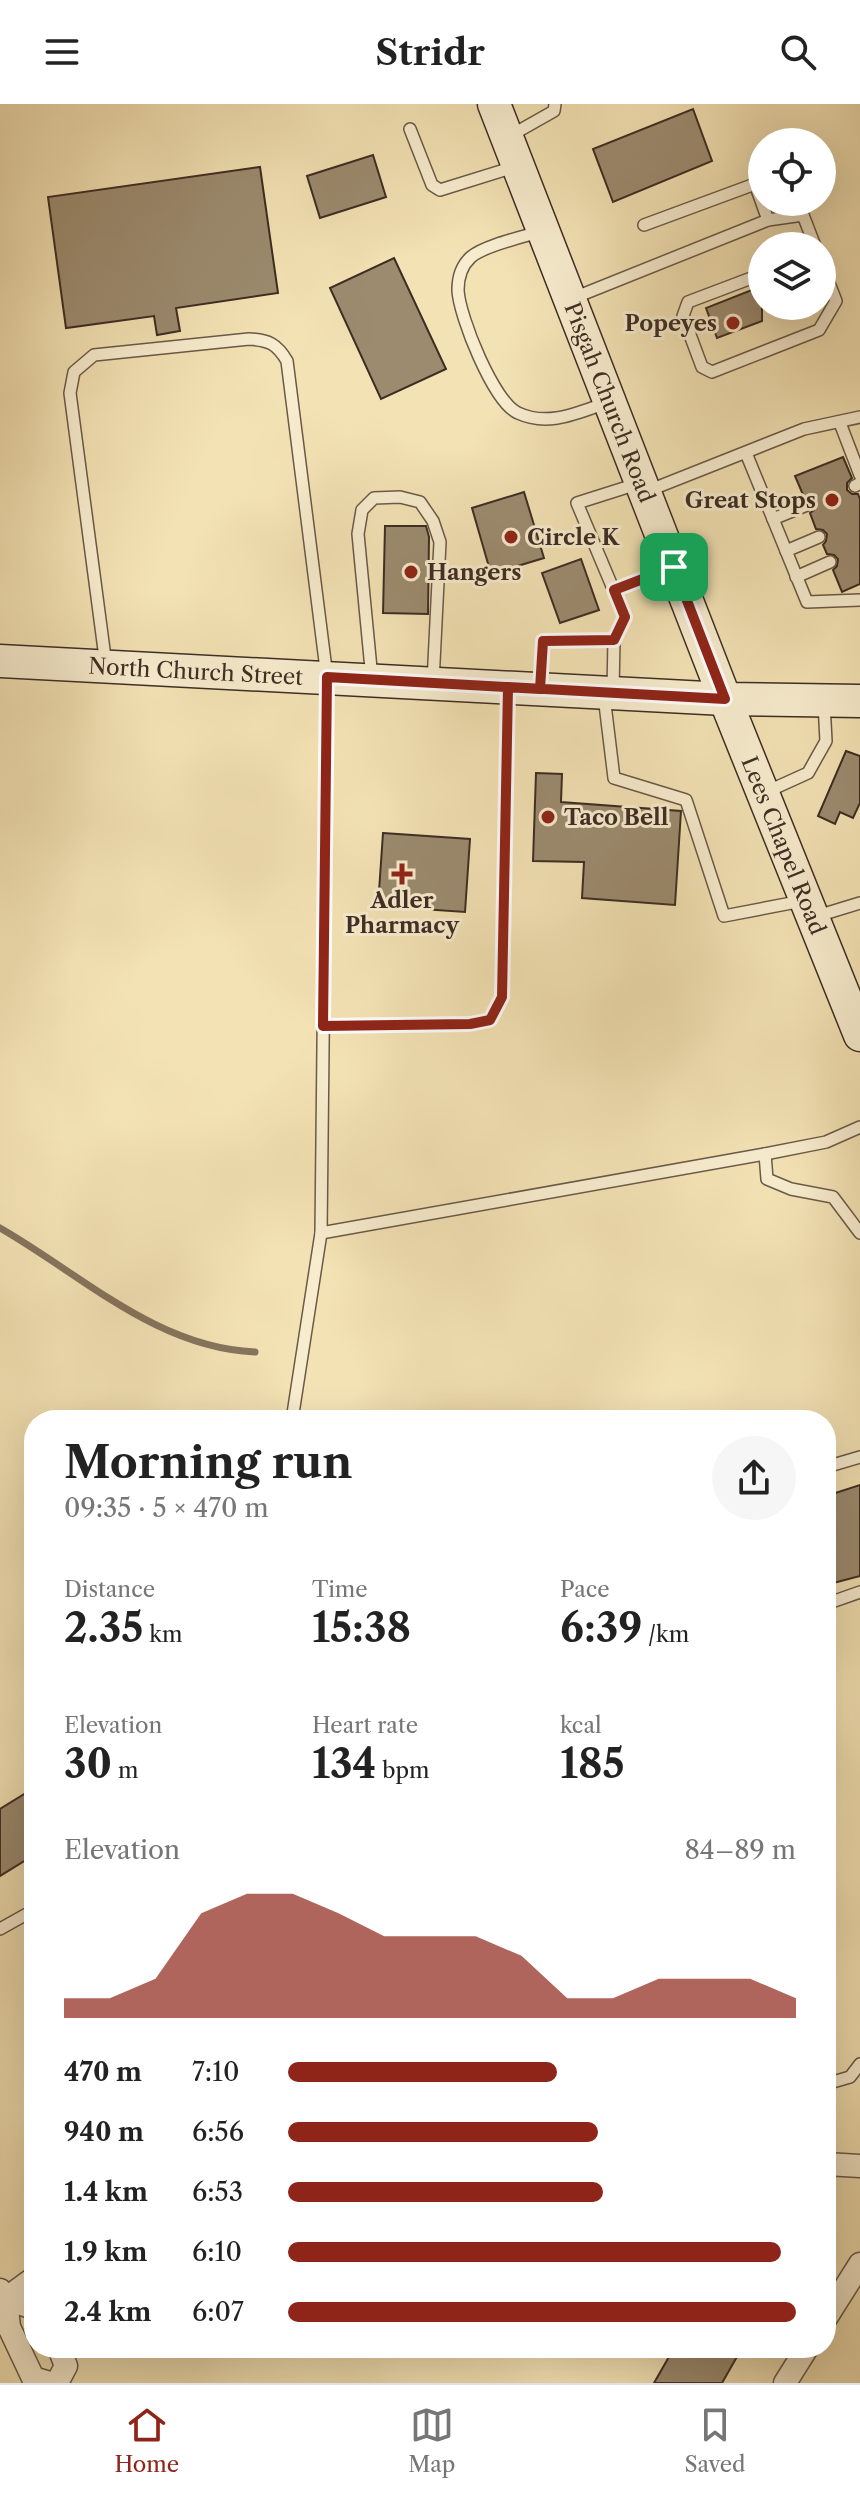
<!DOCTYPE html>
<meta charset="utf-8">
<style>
body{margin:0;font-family:"Libre Caslon Text",serif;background:#f6f6f6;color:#222;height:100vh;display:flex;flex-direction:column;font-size:30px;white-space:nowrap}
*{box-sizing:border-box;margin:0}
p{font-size:26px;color:#767676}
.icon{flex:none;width:44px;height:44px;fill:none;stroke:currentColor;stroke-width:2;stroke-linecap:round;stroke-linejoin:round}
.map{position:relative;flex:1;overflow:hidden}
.panel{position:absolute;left:24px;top:1306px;width:812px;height:948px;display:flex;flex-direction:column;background:#fff;border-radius:32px;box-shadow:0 8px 32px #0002}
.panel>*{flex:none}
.tools{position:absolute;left:748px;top:24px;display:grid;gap:16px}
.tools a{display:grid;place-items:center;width:88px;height:88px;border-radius:50%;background:#fff;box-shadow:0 8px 32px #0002;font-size:40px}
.pin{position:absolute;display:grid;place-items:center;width:68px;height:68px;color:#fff;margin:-34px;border-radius:16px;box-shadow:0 4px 12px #0006}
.round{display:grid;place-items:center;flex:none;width:84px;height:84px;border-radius:42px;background:#f6f6f6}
.overview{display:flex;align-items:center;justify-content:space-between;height:136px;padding:0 40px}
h1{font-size:44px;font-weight:800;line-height:60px}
.figures{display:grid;grid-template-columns:repeat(3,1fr);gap:12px;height:136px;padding:8px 40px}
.figures div{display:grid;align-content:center}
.figures b{font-size:40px;font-weight:800}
.figures small{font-size:22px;font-weight:400}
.figures p{font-size:22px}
.chart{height:224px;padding:16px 40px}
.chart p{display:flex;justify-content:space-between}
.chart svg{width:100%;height:144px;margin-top:8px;fill:#8f2418;opacity:.7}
ul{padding:0 40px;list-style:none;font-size:26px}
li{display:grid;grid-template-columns:128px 96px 1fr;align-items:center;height:60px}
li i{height:20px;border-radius:10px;background:#8f2418}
header{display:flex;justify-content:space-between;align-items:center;height:104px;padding:0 40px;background:#fff;font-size:36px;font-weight:800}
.menu{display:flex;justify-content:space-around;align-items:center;height:112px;border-top:2px solid #e0e0e0;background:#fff;font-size:22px;color:#767676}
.menu a{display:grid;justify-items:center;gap:4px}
.menu .on{color:#8f2418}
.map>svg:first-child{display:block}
</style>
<header><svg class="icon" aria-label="menu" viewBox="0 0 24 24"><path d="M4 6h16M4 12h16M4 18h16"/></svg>Stridr<svg class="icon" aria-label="search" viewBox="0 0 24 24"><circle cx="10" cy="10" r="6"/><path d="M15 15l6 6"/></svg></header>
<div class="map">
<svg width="860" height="2279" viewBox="0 0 860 2279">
<rect width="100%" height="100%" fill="#f3e2b4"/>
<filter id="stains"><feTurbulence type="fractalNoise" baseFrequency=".0025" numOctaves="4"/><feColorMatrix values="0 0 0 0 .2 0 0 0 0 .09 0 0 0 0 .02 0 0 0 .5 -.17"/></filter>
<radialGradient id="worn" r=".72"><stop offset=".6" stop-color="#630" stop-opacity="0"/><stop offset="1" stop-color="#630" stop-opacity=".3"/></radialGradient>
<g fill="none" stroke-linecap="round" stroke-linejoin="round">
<path stroke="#85745d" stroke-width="7" d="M0,1124C82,1171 157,1244 255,1248"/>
</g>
<g fill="#9c8b6f" stroke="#3d2d24" stroke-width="2">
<polygon points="693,5 712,57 613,98 593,45"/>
<polygon points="373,51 386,93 320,114 307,72"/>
<polygon points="260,63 278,189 176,204 180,227 157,231 154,212 66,224 48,93"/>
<polygon points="394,154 446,265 381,295 330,184"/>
<polygon points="762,182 762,217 717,234 706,204"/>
<polygon points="843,353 852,374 847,379 847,386 852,390 858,390 860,395 860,480 842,488 833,466 837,462 838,455 834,451 827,450 823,441 826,437 827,430 823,426 816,425 810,409 814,406 815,399 812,394 804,393 795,372"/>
<polygon points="524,388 544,454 491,470 472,404"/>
<polygon points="385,422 426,422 429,433 428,510 383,509"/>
<polygon points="581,455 599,506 560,519 542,469"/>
<polygon points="846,647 860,652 860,699 853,714 840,708 835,720 818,712"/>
<polygon points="536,669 562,670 561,698 681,707 675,801 582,794 584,758 533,757"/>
<polygon points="383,729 470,735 465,808 378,802"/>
<polygon points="860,1381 860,1472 826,1481 826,1392"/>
<polygon points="34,1684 34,1751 0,1772 0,1705"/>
<polygon points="674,2244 742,2244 722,2279 654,2279"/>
</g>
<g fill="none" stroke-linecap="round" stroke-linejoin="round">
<defs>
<g id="lane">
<polyline points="410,25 432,81 440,86 514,63"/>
<polyline points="508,33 554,7 555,0"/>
<polyline points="644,121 755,80 768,116"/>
<path d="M539,128C522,133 483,142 471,153C461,162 458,173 458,186C459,212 494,299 518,309C548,323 577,309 606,299"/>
<polyline points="762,170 688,198 683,212 702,263 712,268 819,226 836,197 822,161"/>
<polyline points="571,195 768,116 803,111 815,142"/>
<polyline points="840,319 860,371"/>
<polyline points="746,349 807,498 860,496"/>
<polyline points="855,382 860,379"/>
<polyline points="645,388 804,325 860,313"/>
<polyline points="773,415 807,401"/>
<polyline points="786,447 819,433"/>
<polyline points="796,473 830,458"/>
<polyline points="614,486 670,464"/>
<path d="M106,561L70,289L74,268L94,251L249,235C269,236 277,240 287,257L327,573L321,1129L765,1050L826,1038L860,1023"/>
<polyline points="372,575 358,430 362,406 374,394 400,393 420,398 433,417 440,438 433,578"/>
<polyline points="540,581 543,537 614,536"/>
<polyline points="613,586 614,536 625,513 577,399 637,380"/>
<polyline points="604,592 614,674 686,696 724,812 802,797"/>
<polyline points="764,689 808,669 826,637 824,600"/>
<polyline points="814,813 860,799"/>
<polyline points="323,922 470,920 490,916 502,893 508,588"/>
<polyline points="765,1050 767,1075 791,1085 833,1093 860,1129"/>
<polyline points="292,1316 321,1129"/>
<polyline points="826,1363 860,1353"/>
<polyline points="826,1500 860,1488"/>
<polyline points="0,1825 34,1806"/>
<polyline points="826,1980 850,1973 860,1960"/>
</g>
<g id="street">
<polyline points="826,2060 860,2062"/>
<polyline points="0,2186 6,2195 9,2223 33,2274 50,2279"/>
<polyline points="6,2195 34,2204"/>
<polyline points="0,2199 34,2174"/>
<polyline points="826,2214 860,2160"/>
<polyline points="57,2279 66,2262 59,2244"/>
<polyline points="785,2279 807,2244"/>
</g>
<g id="secondary">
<path id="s1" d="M494,0L725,595L860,931"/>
<path id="s2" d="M0,557L725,595L860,597"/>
</g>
</defs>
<use href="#lane" stroke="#6a5a48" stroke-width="14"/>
<use href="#street" stroke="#6a5a48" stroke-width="25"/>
<use href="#secondary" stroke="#3d2d24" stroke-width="35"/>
<use href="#lane" stroke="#f7ecce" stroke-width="11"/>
<use href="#street" stroke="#f7ecce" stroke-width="22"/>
<use href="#secondary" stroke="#f7ecce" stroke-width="32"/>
</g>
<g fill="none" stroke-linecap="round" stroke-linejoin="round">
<defs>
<path id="route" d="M674,463L614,486L625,513L614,536L543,537L540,585C469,581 398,577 327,573L323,922L470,920L490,916L502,893L508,583C581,587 653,591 725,595L674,463"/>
</defs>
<use href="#route" stroke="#fff" stroke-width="16"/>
<use href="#route" stroke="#8f2418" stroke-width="10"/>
</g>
<g fill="#8f2418" stroke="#f7ecce" stroke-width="3">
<circle cx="733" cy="219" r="8"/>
<circle cx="832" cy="396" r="8"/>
<circle cx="511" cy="433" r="8"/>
<circle cx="411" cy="468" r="8"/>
<circle cx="548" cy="713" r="8"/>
<path d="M398 758h8v8h8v8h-8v8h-8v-8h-8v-8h8z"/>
</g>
<g text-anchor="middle" stroke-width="6" stroke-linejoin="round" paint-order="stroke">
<g font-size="22" font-weight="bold" fill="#3d2d24" stroke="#f7ecce" text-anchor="start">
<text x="717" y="227" text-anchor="end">Popeyes</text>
<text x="816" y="404" text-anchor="end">Great Stops</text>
<text x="527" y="441">Circle K</text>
<text x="427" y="476">Hangers</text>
<text x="564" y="721">Taco Bell</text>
<text x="402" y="804" text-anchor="middle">Adler<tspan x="402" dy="25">Pharmacy</tspan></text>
</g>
<g font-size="22" fill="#3d2d24" stroke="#f7ecce">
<text dy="8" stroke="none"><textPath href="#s1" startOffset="320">Pisgah Church Road</textPath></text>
<text dy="8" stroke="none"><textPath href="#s2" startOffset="196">North Church Street</textPath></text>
<text dy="8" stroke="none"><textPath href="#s1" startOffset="796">Lees Chapel Road</textPath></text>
</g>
</g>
<rect width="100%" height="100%" filter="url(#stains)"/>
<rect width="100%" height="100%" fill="url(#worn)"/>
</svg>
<div class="tools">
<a><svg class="icon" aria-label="locate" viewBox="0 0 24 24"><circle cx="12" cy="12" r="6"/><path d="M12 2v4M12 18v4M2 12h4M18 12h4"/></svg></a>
<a><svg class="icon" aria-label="layers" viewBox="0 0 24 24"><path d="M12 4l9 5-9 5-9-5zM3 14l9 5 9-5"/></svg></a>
</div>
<div class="pin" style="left:674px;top:463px;background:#1e9e55"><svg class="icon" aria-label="arrive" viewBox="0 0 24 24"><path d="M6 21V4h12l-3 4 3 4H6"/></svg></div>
<section class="panel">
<div class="overview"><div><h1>Morning run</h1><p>09:35 · 5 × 470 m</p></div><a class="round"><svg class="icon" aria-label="share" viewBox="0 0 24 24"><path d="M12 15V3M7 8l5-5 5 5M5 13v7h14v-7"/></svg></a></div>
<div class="figures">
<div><p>Distance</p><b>2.35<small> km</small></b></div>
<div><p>Time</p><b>15:38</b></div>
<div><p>Pace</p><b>6:39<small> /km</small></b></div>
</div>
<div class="figures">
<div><p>Elevation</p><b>30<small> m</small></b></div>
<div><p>Heart rate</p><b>134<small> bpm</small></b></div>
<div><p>kcal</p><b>185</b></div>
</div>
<div class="chart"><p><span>Elevation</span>84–89 m</p>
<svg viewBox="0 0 160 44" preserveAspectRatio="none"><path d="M0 44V38L10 38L20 32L30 12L40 6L50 6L60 12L70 19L80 19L90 19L100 25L110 38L120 38L130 32L140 32L150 32L160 38V44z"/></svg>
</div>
<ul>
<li><b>470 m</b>7:10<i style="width:53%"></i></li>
<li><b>940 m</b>6:56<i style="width:61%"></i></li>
<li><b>1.4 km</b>6:53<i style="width:62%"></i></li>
<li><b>1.9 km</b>6:10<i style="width:97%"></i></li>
<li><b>2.4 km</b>6:07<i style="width:100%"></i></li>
</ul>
</section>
</div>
<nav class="menu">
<a class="on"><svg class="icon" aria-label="home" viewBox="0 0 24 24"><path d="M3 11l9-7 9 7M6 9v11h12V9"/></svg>Home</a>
<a><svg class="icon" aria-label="map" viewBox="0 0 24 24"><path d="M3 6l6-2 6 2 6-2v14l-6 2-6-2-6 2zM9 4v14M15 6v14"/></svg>Map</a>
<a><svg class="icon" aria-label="saved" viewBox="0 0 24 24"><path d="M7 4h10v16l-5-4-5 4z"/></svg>Saved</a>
</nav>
